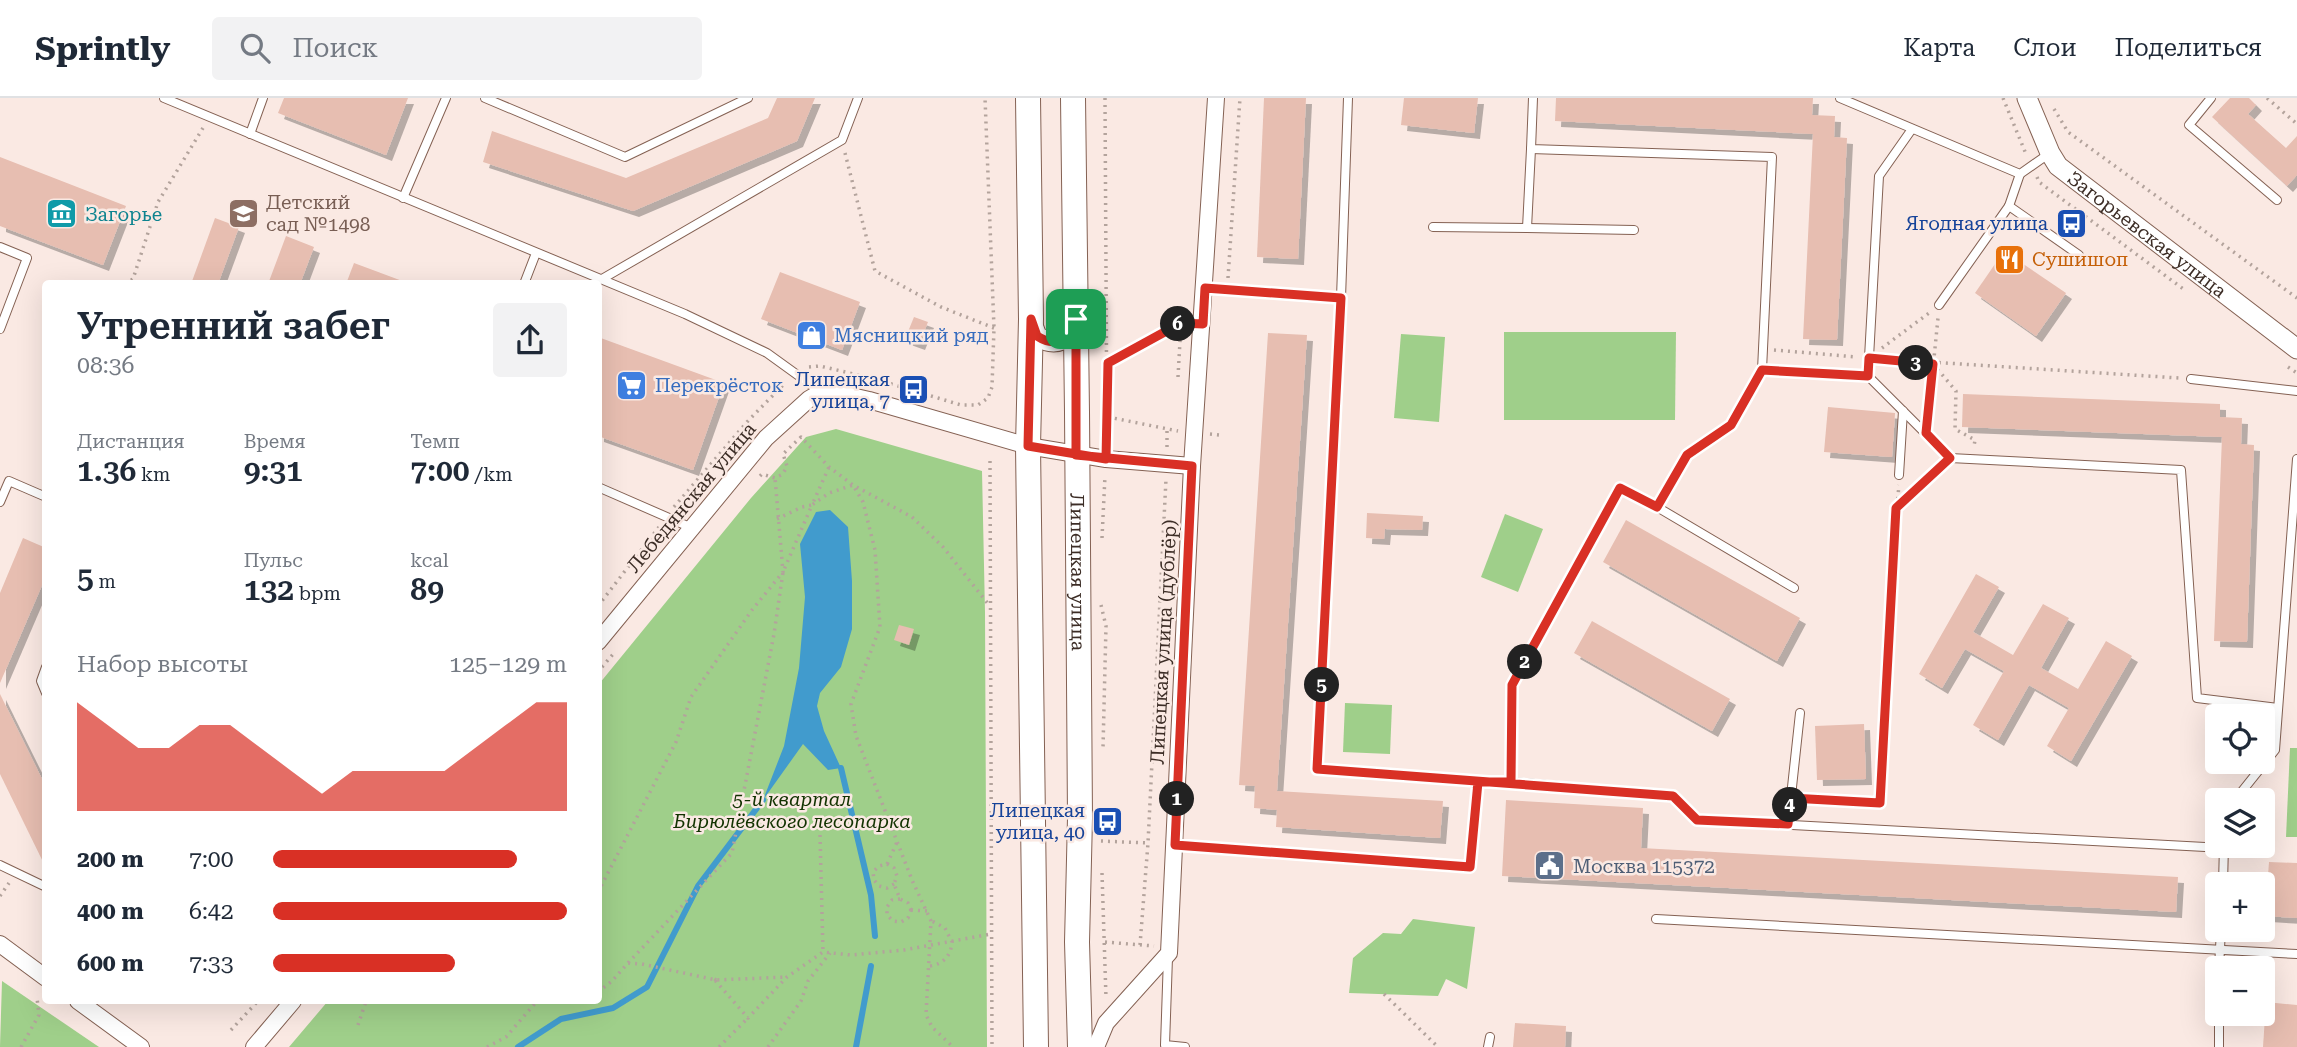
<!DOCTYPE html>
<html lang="ru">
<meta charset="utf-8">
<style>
body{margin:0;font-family:"Roboto Serif",serif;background:#f2f2f3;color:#1f2937;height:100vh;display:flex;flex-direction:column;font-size:26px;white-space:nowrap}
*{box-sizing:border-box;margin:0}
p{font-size:23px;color:#747a83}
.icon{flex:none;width:38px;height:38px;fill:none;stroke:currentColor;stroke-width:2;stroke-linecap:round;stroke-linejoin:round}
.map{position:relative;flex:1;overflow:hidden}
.drawer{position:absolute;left:42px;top:182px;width:560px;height:724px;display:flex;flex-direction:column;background:#fff;border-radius:7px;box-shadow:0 7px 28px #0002}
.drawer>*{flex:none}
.fabs{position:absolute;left:2205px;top:606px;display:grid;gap:14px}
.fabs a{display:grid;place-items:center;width:70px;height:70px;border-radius:7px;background:#fff;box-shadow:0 7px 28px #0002;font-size:35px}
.pin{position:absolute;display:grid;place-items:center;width:60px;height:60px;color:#fff;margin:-30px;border-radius:14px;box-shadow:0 4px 10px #0006}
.km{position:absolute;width:35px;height:35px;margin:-18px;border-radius:50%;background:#222;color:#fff;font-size:19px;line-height:35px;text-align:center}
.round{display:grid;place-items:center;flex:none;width:74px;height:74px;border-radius:7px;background:#f2f2f3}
.headline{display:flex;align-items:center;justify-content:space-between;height:119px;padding:0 35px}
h1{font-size:38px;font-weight:600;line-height:52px}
.metrics{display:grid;grid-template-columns:repeat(3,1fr);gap:10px;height:119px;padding:7px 35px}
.metrics div{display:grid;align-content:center}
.metrics b{font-size:30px;font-weight:600}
.metrics small{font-size:19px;font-weight:400}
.metrics p{font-size:19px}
.chart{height:196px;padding:14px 35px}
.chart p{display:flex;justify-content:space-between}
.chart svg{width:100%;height:126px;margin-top:7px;fill:#d93025;opacity:.7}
ul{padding:0 35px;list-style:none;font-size:23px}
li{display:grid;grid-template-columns:112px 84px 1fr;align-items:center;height:52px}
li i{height:18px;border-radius:9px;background:#d93025}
header{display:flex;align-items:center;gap:42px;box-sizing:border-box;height:98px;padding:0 35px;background:#fff;border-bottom:2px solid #e0e1e3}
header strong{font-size:33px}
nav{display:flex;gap:38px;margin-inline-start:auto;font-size:24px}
.search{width:490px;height:63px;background:#f2f2f3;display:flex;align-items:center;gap:18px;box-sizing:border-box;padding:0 24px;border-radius:7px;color:#747a83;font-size:26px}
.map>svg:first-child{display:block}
</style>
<header>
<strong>Sprintly</strong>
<div class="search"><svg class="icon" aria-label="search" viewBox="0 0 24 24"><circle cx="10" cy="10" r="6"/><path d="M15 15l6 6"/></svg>Поиск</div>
<nav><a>Карта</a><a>Слои</a><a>Поделиться</a></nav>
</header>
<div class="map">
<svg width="2297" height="949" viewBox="0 0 2297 949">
<defs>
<filter id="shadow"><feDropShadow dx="6" dy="6" stdDeviation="0" flood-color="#0004"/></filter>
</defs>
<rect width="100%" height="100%" fill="#fae9e3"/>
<g fill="#9fcf8a">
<polygon points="1504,234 1676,234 1675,322 1504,322"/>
<polygon points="1401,236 1445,239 1439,324 1394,320"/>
<polygon points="836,331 982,373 985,514 987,949 289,949 328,903 598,903 599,586 751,400 806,339"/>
<polygon points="1505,416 1543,431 1518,494 1481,479"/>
<polygon points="1345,605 1392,607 1390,656 1343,654"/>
<polygon points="2290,650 2297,650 2297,739 2286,739"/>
<polygon points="1413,821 1475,829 1467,891 1446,881 1438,898 1349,895 1353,860 1383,835 1401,836"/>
<polygon points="2,883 99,949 0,949"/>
</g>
<polygon fill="#419bcd" points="830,412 848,429 852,483 852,531 841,569 820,595 817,608 824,633 841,670 828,672 803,646 763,702 784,648 799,570 805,499 800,446 816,414"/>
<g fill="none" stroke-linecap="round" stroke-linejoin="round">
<g stroke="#419bcd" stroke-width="6">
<polyline points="841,670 871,797 875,838"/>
<polyline points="518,949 561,921 613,910 647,889 698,788 763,702"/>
<polyline points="856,949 871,868"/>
</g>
</g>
<g fill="#e7beb1" filter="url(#shadow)">
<polygon points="284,0 408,0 386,57 278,15"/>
<polygon points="777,0 815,0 797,43 633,113 483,64 492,33 626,80 768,20"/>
<polygon points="1264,0 1306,0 1298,161 1257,159"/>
<polygon points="1404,0 1478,0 1474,35 1401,27"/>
<polygon points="1556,0 1813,0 1812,17 1835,18 1834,39 1847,40 1837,242 1803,241 1813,36 1555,23"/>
<polygon points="2230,0 2249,0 2256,7 2248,16 2286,50 2297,38 2297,77 2287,88 2212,19"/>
<polygon points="0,59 126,108 103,167 0,128"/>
<polygon points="215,120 239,129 218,186 191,186"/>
<polygon points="286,138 314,149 300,186 268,186"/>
<polygon points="2004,153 2066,195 2036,238 1975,195"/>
<polygon points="354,165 405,184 404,186 346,186"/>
<polygon points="780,174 860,204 842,252 761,221"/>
<polygon points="914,219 928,224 919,246 905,241"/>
<polygon points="1268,235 1307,237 1277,693 1443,703 1440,740 1276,729 1277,712 1254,710 1255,688 1239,687"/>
<polygon points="598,239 724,285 693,372 598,338"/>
<polygon points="1963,296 2220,306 2220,319 2242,320 2241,346 2254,347 2247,544 2214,543 2222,339 1962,329"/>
<polygon points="1828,309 1895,315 1892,359 1824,354"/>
<polygon points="1367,415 1423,418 1422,432 1385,431 1384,441 1366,440"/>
<polygon points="1626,422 1800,520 1777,563 1603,464"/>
<polygon points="23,440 46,450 46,478 0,585 0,495"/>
<polygon points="1976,476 1999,489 1973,534 2013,557 2043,506 2069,520 2041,570 2078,591 2106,543 2132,558 2071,663 2047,648 2069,610 2029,587 1998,642 1973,627 2004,573 1965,551 1942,590 1919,576"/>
<polygon points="1592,523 1730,601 1712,633 1574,555"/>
<polygon points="899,527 914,531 909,547 894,542"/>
<polygon points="0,596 46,689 46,770 0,676"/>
<polygon points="1864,626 1866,681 1817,682 1815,628"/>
<polygon points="1506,702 1643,710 1641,750 2178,779 2176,814 1502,778"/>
<polygon points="2269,764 2297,765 2297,820 2265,818"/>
<polygon points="2266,904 2297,907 2297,949 2263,949"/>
<polygon points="1515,925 1566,928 1565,949 1513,949"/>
</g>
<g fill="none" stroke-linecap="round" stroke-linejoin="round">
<defs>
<g id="service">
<polyline points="164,0 685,216 767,255 821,294"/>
<polyline points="485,0 625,59 748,0"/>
<polyline points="1533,0 1531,51 1772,59 1762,272 1868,278 1950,360 2181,372 2197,600 2278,610"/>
<polyline points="1840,0 2020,76 2050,55"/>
<polyline points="2211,0 2189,27 2277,102"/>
<polyline points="250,36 263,0"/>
<polyline points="2020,76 2009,108 2079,157"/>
<polyline points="403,100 446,0"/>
<polyline points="1433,129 1527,130 1531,51"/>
<polyline points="1527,130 1634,132"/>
<polyline points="0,149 27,160 0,231"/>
<polyline points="602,181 842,42 858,0"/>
<polyline points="524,186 536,155"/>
<polyline points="1205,189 1341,200 1348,0"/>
<polyline points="1939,207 2009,108"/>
<polyline points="1868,278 1879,78 1912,31"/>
<polyline points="2191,281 2297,293"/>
<polyline points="1899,377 1903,313"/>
<polyline points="598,389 692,430"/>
<polyline points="0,404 9,383 46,399"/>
<polyline points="46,569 41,583 46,595"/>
<polyline points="1478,683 1512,684 1673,698 1697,722 2224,750"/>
<polyline points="1512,684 1512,587 1621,390 1657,409 1794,490"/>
<polyline points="2235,702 2275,652 2297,361"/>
<polyline points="1788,726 1800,615"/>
<polyline points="1175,747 1470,769 1478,683 1317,671 1341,200"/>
<polyline points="0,767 46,789"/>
<polyline points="2223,786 2224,747"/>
<polyline points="1656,821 2297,856"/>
<polyline points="1168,859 1165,947 1185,949"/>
<polyline points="2219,870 2221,831"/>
<polyline points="1488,949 1490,939"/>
<polyline points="2219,949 2219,915"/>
</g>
<g id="minor">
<polyline points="598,544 766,340 809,301 821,294 834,294 869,302 1028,348 1106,361 1192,368"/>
<polyline points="0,846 46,880"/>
<polyline points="78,903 141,949"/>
<polyline points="254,949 293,903"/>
<polyline points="1096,949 1106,925 1169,855 1192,368 1216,0"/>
</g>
<g id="tertiary">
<path id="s1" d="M2027,0L2050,55L2058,68L2297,251"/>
<path d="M1031,222L1037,238C1055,250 1072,243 1076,221"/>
</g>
<g id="primary">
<polyline points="1028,0 1031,221 1028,348 1036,949"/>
<path id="s2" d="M1073,0L1077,314L1080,720L1077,844L1080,949"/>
</g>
</defs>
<use href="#service" stroke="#846153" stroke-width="10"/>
<use href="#minor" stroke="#846153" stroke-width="18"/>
<use href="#tertiary" stroke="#846153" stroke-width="21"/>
<use href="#primary" stroke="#846153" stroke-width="26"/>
<g stroke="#b3a39c" stroke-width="3.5" stroke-dasharray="2 5" stroke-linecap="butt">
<polyline points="1105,0 1107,346"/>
<polyline points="2003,0 2026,56"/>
<polyline points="2267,0 2297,26"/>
<polyline points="2054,11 2068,34 2297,200"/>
<polyline points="845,55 875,173 941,209 994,230"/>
<polyline points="2037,79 2039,84 2186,193"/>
<polyline points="1228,180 1240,0"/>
<polyline points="125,186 133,181 158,104 203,30"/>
<polyline points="1882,250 1929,215"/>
<polyline points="1774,252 1857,259"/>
<polyline points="1883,261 2179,280"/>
<polyline points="1108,265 1181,225 1186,225"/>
<polyline points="1933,266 1956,293 1955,331 1975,342 1974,348"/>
<polyline points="809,269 820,268 875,281 961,307 978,307 988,300 992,289 994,230 985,0"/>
<polyline points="2288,269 2297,275"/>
<polyline points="1178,279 1181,225"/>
<polyline points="1108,319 1178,333"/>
<polyline points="1928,320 1938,220"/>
<polyline points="1210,336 1220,337"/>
<polyline points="1167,349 1167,331"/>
<polyline points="990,363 992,949"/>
<polyline points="760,378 762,376 775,380 783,376 787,368 783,356 801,339 829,369 853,387 912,419 943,449 989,507"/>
<polyline points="1663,398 1687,357 1731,327 1755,284"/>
<polyline points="1897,408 1899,387"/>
<polyline points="674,409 747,324 786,284"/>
<polyline points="777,421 802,409 812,407 829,369"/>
<polyline points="1102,440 1105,378"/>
<polyline points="1101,507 1106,528 1103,650"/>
<polyline points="598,508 659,429"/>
<polyline points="602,569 615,554"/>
<polyline points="1803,700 1880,705 1897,410 1941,368"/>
<polyline points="820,737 823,854"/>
<polyline points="1101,743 1148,745"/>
<polyline points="887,766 894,770 897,778 894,786 900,801 908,805 911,812"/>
<polyline points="1102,775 1106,900"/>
<polyline points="894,786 887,790 879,788 874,782 873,774 879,768 887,766 897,744"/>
<polyline points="598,794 676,644 691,599 752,512 783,474 775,380"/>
<polyline points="0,798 9,785"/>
<polyline points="900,801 892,802 887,809 887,817 893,823 901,824 908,820 911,812"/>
<polyline points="911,812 928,813"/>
<polyline points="1105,844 1154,848"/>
<polyline points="1140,847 1148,745 1166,381"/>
<polyline points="628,865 732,755 774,536 783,474 812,407 829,395 853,387 863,404 875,452 880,529 851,606 856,638 912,782 931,823 926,917 932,929 953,949"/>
<path d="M930,868C944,866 951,857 952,844L945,830L932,823"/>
<polyline points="716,882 713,880 748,920 787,879 823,854 851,857 904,852 991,836"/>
<polyline points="598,894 612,883 628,865 642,866 716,882 787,879"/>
<polyline points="1384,896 1438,949"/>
<polyline points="358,927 366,903"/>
<polyline points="231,932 258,903"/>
<polyline points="21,949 39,917 37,900"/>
<polyline points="487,949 506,939 537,903"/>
<polyline points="719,949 748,920"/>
<polyline points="768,949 801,903 808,883 830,855"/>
</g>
<use href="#service" stroke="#fff" stroke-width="8"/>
<use href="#minor" stroke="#fff" stroke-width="16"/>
<use href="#tertiary" stroke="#fff" stroke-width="19"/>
<use href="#primary" stroke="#fff" stroke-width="24"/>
</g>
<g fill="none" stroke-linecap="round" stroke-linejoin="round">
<defs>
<path id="route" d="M1076,221V357L1192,368L1175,747L1470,769L1478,684H1511L1512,587L1620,390L1657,409L1687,357L1731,327L1762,272L1868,278L1869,260L1933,266L1926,335L1950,360L1896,410L1880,705L1791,700L1788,726L1697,722L1673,698L1317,671L1341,200L1205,190L1203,226L1181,225L1108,265L1106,361L1028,348L1031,221L1037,238C1055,250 1072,242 1076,221"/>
</defs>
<use href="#route" stroke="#fff" stroke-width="14"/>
<use href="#route" stroke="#d93025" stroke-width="9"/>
</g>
<defs>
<symbol id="school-square" viewBox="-11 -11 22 22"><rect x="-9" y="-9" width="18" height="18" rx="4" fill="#8d6e63" stroke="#fae9e3"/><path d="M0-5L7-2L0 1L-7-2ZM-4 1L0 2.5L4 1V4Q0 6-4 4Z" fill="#fff"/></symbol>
<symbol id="museum-square" viewBox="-11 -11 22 22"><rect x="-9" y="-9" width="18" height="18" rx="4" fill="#0f9aa8" stroke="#fae9e3"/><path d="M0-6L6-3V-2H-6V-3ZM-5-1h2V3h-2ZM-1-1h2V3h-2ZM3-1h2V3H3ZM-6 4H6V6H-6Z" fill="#fff"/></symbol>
<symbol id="bus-square" viewBox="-11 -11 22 22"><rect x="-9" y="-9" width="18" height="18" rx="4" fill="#1a4fb4" stroke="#fae9e3"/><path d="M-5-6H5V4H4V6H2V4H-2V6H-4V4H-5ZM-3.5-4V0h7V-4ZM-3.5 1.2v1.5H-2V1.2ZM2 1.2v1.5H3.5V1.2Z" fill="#fff"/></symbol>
<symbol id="restaurant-square" viewBox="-11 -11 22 22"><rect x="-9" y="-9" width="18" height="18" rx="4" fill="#e8710a" stroke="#fae9e3"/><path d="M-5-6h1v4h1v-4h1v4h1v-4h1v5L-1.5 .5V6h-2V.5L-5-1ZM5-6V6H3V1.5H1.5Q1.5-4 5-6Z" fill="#fff"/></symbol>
<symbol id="shop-square" viewBox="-11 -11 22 22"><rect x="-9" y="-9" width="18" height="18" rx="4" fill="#3f7fe0" stroke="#fae9e3"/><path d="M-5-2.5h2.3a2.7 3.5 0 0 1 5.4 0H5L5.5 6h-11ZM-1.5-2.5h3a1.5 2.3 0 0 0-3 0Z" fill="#fff"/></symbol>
<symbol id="supermarket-square" viewBox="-11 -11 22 22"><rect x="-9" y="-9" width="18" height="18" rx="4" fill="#3f7fe0" stroke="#fae9e3"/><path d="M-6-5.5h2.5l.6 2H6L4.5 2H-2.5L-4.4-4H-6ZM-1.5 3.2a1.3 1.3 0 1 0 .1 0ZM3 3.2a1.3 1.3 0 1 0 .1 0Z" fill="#fff"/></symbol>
<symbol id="civic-square" viewBox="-11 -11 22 22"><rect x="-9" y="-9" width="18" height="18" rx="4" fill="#5c6f8a" stroke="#fae9e3"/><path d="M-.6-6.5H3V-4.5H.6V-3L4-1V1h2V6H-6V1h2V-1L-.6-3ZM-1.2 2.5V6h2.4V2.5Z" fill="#fff"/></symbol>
</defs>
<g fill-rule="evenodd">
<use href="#school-square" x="226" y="98" width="35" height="35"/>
<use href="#museum-square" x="44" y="98" width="35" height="35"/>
<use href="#bus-square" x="2054" y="108" width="35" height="35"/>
<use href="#restaurant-square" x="1992" y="144" width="35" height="35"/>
<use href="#shop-square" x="794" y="220" width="35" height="35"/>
<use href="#supermarket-square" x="614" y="270" width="35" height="35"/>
<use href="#bus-square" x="896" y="274" width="35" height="35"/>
<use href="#bus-square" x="1090" y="706" width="35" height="35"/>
<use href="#civic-square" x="1532" y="750" width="35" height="35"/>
</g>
<g text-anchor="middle" stroke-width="5" stroke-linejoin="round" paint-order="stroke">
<g font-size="19" fill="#785e54" stroke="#fae9e3" text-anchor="start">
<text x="266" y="111">Детский<tspan x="266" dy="22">сад №1498</tspan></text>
</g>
<g font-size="19" fill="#0d838f" stroke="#fae9e3" text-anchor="start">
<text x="85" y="123">Загорье</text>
</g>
<g font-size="19" fill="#164399" stroke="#fae9e3" text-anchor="end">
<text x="2048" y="132">Ягодная улица</text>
<text x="890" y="288">Липецкая<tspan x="890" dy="22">улица, 7</tspan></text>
<text x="1085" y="719">Липецкая<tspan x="1085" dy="22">улица, 40</tspan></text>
</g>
<g font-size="19" fill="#3c2d26" stroke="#fae9e3">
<text dy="7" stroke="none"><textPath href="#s1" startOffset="187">Загорьевская улица</textPath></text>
<text transform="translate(691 399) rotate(-50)" y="7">Лебедянская улица</text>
<text dy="7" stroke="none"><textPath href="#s2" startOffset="474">Липецкая улица</textPath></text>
<text transform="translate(1163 544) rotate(-87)" y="7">Липецкая улица (дублёр)</text>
</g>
<g font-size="19" fill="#c56008" stroke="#fae9e3" text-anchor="start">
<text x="2032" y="168">Сушишоп</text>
</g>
<g font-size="19" fill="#366cbe" stroke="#fae9e3" text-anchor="start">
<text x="834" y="244">Мясницкий ряд</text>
<text x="655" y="294">Перекрёсток</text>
</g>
<g font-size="19" font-style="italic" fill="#123300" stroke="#fae9e3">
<text x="792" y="708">5-й квартал<tspan x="792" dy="22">Бирюлёвского лесопарка</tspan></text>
</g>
<g font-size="19" fill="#4e5e75" stroke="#fae9e3" text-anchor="start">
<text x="1573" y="775">Москва 115372</text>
</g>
</g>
</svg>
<div class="fabs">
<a><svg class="icon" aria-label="locate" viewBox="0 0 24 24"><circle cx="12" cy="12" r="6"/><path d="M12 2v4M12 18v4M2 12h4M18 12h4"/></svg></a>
<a><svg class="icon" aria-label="layers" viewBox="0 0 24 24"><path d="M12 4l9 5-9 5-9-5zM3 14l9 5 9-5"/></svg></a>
<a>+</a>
<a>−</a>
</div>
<div class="pin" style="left:1076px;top:221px;background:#1e9e55"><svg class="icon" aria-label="arrive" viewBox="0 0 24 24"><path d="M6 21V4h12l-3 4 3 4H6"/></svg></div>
<b class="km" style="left:1177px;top:701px">1</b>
<b class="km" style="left:1525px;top:564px">2</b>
<b class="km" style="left:1916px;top:265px">3</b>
<b class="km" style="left:1790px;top:707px">4</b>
<b class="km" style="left:1322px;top:587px">5</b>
<b class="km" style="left:1178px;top:226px">6</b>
<section class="drawer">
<div class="headline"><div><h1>Утренний забег</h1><p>08:36</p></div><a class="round"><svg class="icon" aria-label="share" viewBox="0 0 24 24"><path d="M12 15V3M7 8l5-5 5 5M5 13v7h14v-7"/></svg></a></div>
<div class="metrics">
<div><p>Дистанция</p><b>1.36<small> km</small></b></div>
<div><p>Время</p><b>9:31</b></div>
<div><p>Темп</p><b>7:00<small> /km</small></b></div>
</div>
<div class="metrics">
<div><b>5<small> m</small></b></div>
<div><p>Пульс</p><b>132<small> bpm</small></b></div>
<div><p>kcal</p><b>89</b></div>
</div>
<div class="chart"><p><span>Набор высоты</span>125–129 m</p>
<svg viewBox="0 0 160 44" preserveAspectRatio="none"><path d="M0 44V6L10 14L20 22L30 22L40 14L50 14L60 22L70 30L80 38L90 30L100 30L110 30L120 30L130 22L140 14L150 6L160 6V44z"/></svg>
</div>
<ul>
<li><b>200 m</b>7:00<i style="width:83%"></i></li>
<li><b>400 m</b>6:42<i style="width:100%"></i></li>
<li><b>600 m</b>7:33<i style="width:62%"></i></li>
</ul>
</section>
</div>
